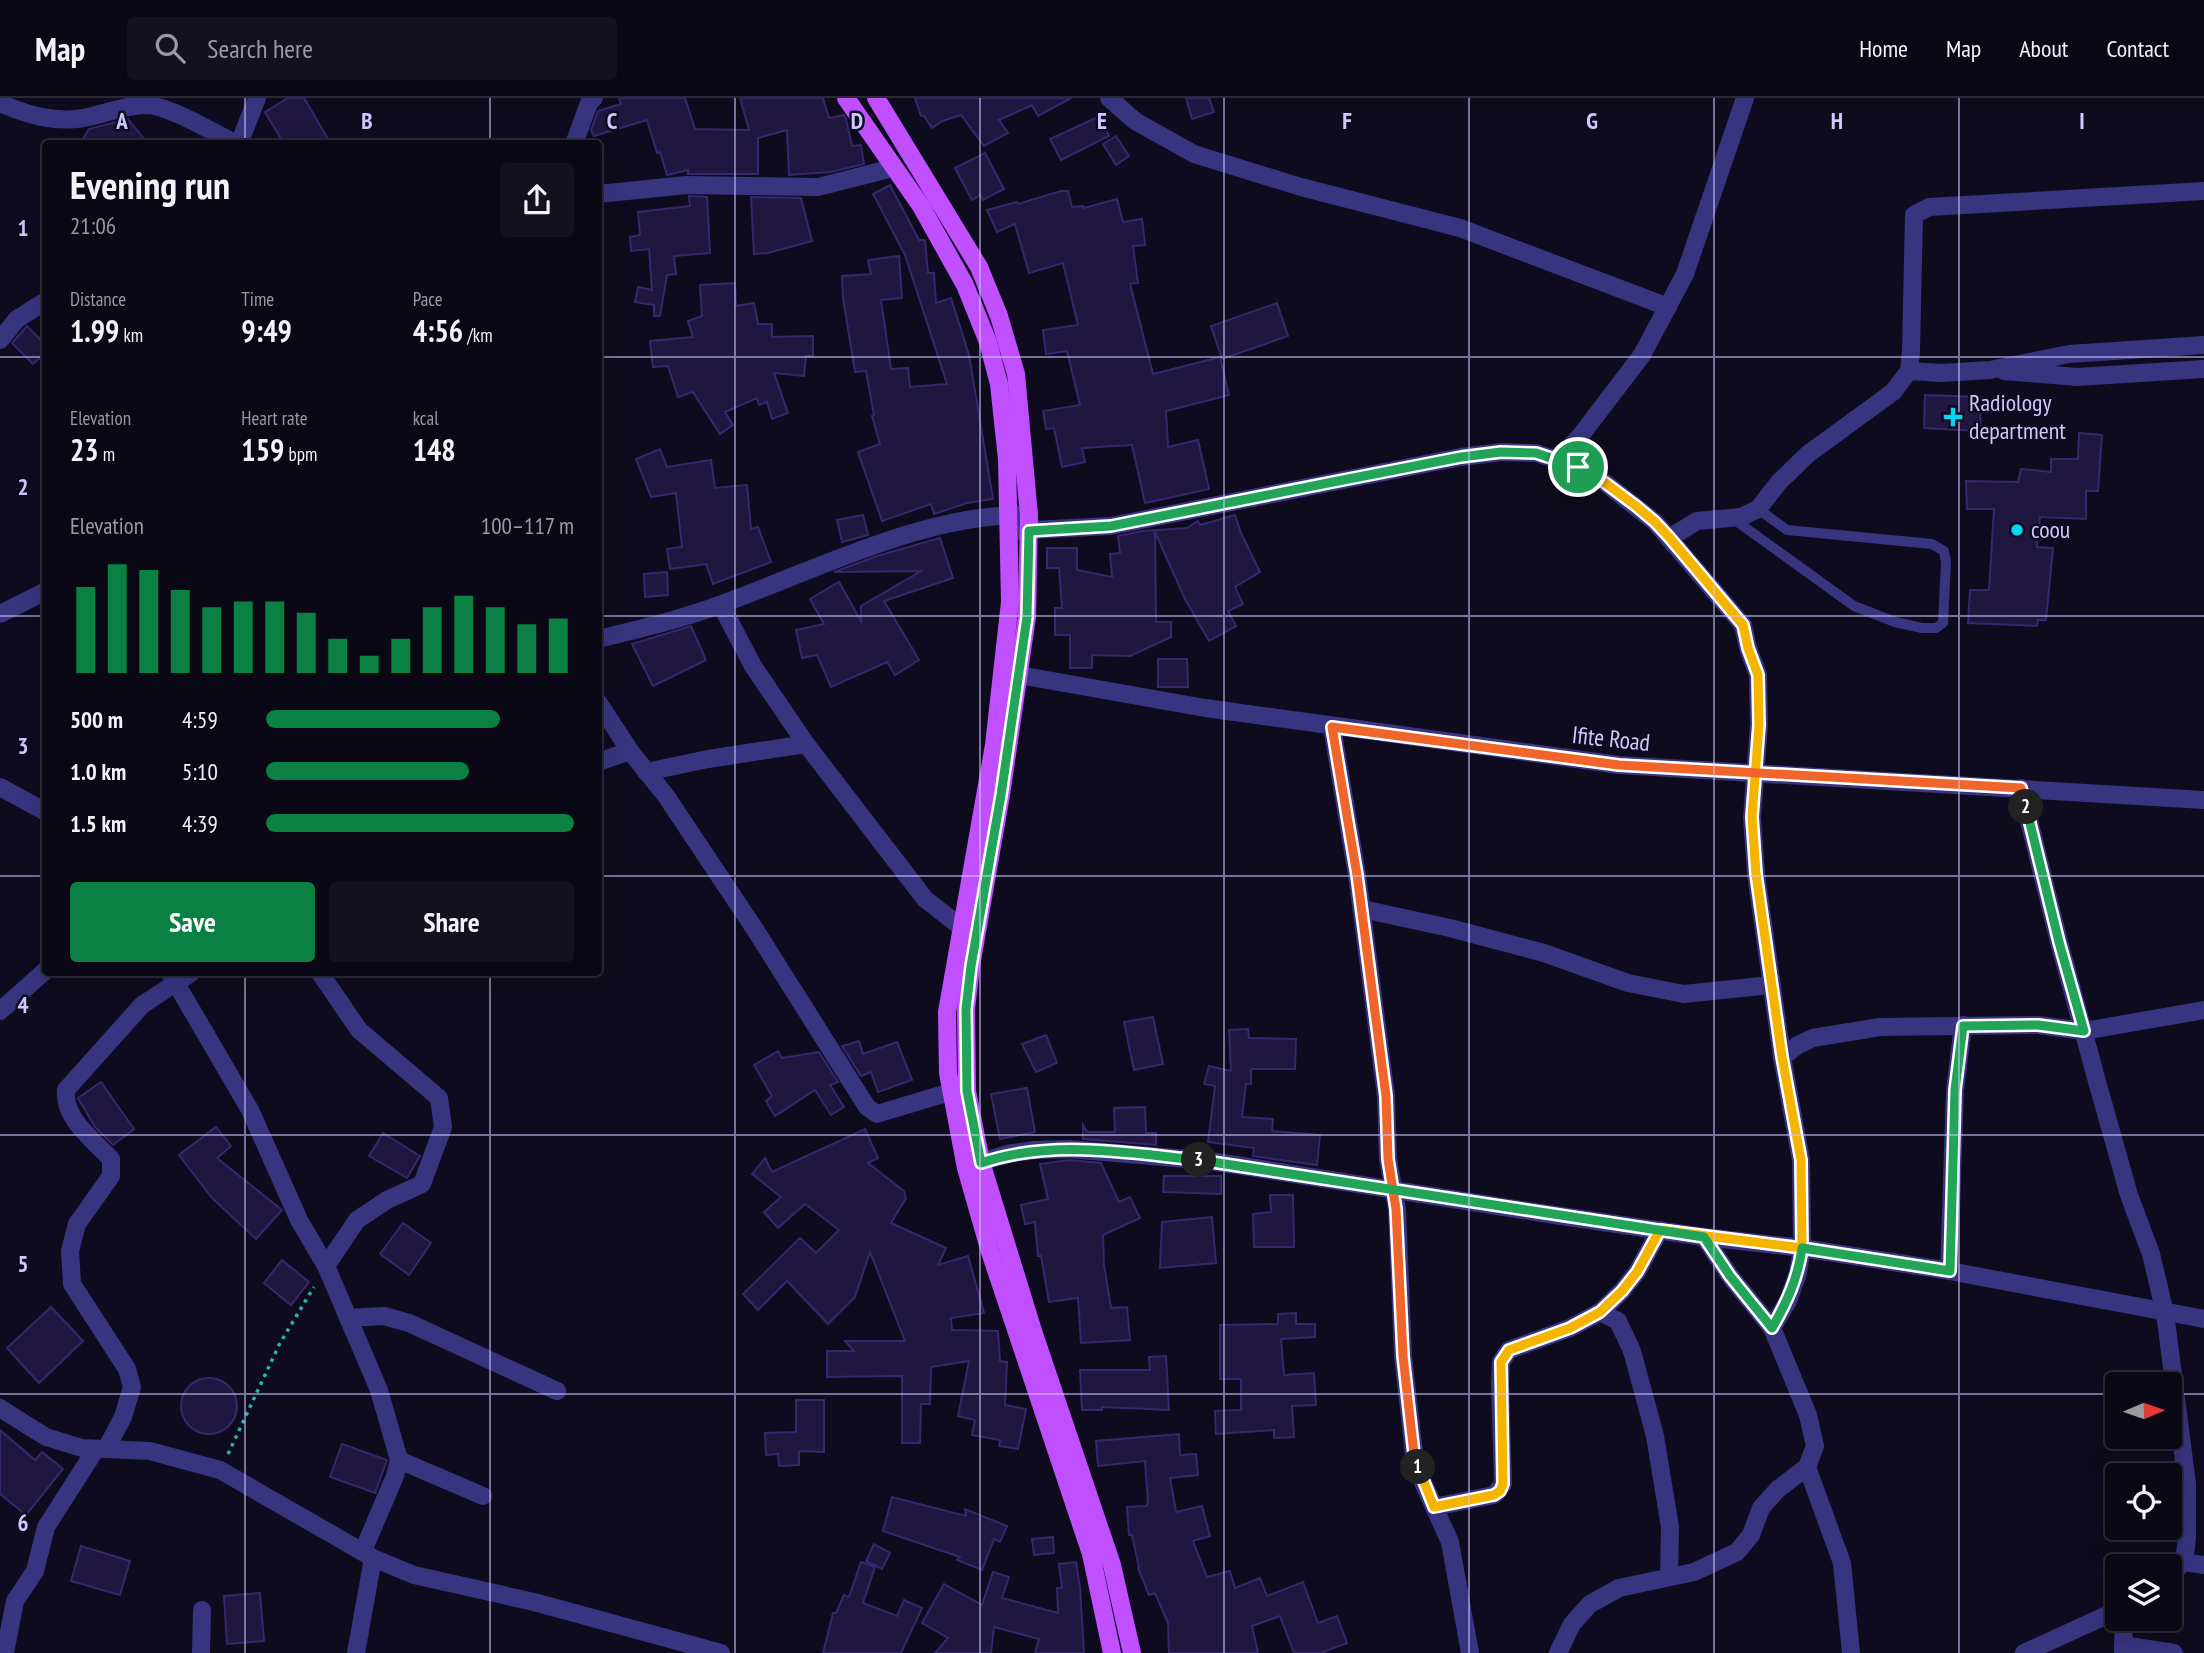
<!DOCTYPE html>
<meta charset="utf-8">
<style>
body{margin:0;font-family:"PT Sans Narrow",sans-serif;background:#14111f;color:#f1f3f6;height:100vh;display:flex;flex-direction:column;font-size:26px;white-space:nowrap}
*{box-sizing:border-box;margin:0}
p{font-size:23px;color:#9a9aa1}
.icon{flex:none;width:38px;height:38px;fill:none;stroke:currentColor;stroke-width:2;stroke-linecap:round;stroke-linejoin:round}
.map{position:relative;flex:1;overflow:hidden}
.drawer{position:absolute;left:42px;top:42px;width:560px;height:836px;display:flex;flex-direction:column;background:#0b0816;border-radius:7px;box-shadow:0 7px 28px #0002,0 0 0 2px #2b2935}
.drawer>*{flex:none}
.needle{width:46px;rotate:88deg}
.tools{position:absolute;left:2105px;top:1274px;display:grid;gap:14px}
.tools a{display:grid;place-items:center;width:77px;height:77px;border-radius:7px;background:#0b0816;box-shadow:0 7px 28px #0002,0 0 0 2px #2b2935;font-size:35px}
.pin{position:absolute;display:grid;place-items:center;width:60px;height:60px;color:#fff;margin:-30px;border:4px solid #fff;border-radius:50%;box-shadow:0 2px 7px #0007}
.km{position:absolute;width:35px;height:35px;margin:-18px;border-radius:50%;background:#222;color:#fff;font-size:19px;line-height:35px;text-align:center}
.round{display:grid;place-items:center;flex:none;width:74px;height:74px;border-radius:7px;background:#14111f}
.summary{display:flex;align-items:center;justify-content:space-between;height:119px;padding:0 28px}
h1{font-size:38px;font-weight:600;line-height:52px}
.figures{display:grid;grid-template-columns:repeat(3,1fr);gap:10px;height:119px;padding:7px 28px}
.figures div{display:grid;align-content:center}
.figures b{font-size:30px;font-weight:600}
.figures small{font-size:19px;font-weight:400}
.figures p{font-size:19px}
.chart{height:196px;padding:14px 28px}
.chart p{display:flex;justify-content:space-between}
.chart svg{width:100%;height:126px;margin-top:7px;stroke:#0b8043;stroke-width:6}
.cta{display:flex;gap:14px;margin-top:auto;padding:14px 28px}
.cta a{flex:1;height:80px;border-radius:7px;background:#0b8043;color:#fff;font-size:28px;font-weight:600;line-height:80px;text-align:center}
.cta a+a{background:#14111f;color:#f1f3f6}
ul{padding:0 28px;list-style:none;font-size:23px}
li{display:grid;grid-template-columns:112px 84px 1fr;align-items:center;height:52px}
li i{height:18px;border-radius:9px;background:#0b8043}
header{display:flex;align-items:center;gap:42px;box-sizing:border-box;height:98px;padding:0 35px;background:#0b0816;border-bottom:2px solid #2b2935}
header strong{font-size:33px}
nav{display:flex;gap:38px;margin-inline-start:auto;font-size:24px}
.search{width:490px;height:63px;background:#14111f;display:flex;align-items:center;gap:18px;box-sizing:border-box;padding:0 24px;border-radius:7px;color:#9a9aa1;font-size:26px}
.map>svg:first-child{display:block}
</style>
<header>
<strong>Map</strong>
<div class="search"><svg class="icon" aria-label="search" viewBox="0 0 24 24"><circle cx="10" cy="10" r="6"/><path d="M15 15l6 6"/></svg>Search here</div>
<nav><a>Home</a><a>Map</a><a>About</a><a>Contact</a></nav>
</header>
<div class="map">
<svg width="2204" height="1555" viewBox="0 0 2204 1555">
<rect width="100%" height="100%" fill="#0f0b1e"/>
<g fill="#1f173f" stroke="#36286c" stroke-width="2">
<polygon points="288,0 304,0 331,46 284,46 265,14"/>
<polygon points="619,0 685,0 695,31 749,32 740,0 823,0 829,20 844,17 846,21 852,48 861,47 864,66 831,74 789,77 787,32 758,40 758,76 688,76 688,72 667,77 660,54 657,55 647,22 594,38 591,32 598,13 621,6"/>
<polygon points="915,0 1071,0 1038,18 1032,7 999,22 1008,35 984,48 961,17 942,23 932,30 924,18 921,18"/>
<polygon points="1186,0 1209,0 1214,14 1192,21"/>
<polygon points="1100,18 1109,38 1061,62 1050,41"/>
<polygon points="128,21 148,46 80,46 89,31"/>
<polygon points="1116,38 1129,58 1116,67 1103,46"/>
<polygon points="985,55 1004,91 983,102 980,97 972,102 955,70"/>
<polygon points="890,87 919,142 925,142 928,175 934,175 936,205 951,200 969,257 993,401 967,405 934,416 931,406 882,423 858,354 880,346 872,318 874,317 866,273 855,274 843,200 842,178 871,176 868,162 899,158 902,200 881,202 891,271 908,270 910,289 947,286 905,157 873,96"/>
<polygon points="1061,93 1068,93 1072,109 1083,108 1084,110 1117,101 1123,124 1142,121 1145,147 1133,148 1138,185 1130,186 1153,276 1220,259 1229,297 1166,313 1168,349 1198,342 1209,391 1145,405 1132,347 1082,350 1085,364 1062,369 1054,330 1046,331 1043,313 1080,307 1067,253 1046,256 1043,232 1078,227 1063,165 1029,175 1015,126 997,134 987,112 1017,104 1018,106"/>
<polygon points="689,98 707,99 710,155 674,158 676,176 667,177 660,218 654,218 654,207 635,204 638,189 652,192 649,151 631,153 630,139 640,137 638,114 690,108"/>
<polygon points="751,99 801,100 812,143 768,155 754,156"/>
<polygon points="735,185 736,208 754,205 758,226 772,226 772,239 813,238 813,258 806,258 804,278 774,275 788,315 772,321 767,304 759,307 757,300 725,314 733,327 720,336 693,294 678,299 668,268 653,269 650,243 693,239 688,223 702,218 700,187"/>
<polygon points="1277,205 1288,238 1222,261 1211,228"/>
<polygon points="27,228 46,247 46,254 33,266 12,245"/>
<polygon points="1925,297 1981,299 1980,333 1924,330"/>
<polygon points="2079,335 2102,337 2098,393 2086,393 2086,421 2040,419 2037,449 2053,450 2046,522 2038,522 2037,528 1968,525 1970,492 1989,492 1994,411 1967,411 1966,383 2018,384 2021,371 2051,374 2051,361 2078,361"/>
<polygon points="660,351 667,369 711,362 715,390 747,387 751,431 758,429 771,464 713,486 706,466 670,471 667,451 682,449 676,395 651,399 636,361"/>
<polygon points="863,417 868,437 842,444 837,422"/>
<polygon points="1235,417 1241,435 1260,474 1235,489 1243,506 1228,513 1236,528 1209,543 1185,501 1155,434 1156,524 1171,524 1171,539 1130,558 1092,557 1092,570 1070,570 1070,537 1055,537 1055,510 1062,510 1059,470 1047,470 1047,450 1077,450 1077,472 1112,479 1110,456 1120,455 1118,438 1142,433 1187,430 1198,423 1200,427"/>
<polygon points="940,440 953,480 884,503 919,562 895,577 887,564 831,589 817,557 802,560 796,532 824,526 810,501 839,484 861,523 861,508 921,473 834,474 877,458"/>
<polygon points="667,474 668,497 645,499 644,476"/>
<polygon points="691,528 706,562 653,588 632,546"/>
<polygon points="1158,561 1187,561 1188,589 1158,589"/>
<polygon points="1153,919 1163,966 1134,972 1124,924"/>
<polygon points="1248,931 1249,940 1296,941 1295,971 1251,971 1251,986 1246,986 1242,1019 1273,1021 1272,1033 1320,1037 1317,1067 1253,1058 1254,1050 1208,1044 1215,988 1204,986 1209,968 1231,973 1229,932"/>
<polygon points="1046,937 1057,965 1036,974 1022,946"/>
<polygon points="859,943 863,956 897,944 912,982 878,994 871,974 861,978 842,948"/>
<polygon points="778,953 782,960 819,954 838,984 830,987 844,1009 831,1017 815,992 775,1018 766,1003 772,998 754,967"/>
<polygon points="101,984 134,1031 113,1047 95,1029 78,1000"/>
<polygon points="1027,990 1035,1034 1000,1041 991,996"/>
<polygon points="1145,1009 1146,1035 1156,1035 1156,1047 1083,1041 1083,1027 1087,1034 1115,1034 1114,1010"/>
<polygon points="216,1029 231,1048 217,1060 282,1112 256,1141 212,1100 179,1057"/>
<polygon points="865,1031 878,1060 868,1065 904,1093 906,1100 891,1125 946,1150 938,1167 968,1158 984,1215 951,1220 952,1232 998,1233 1000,1263 1007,1264 1005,1307 1026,1311 1018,1351 999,1348 1000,1342 972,1337 975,1322 958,1318 969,1263 931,1269 930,1306 921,1306 920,1345 902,1345 902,1278 827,1279 827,1253 854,1253 845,1243 905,1243 870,1154 855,1199 828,1226 787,1183 758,1212 743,1196 800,1140 816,1155 839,1132 805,1106 778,1130 764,1114 781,1099 752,1076 765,1060 772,1074"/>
<polygon points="383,1035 420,1058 407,1080 369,1058"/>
<polygon points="1069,1062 1101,1065 1119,1104 1130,1099 1140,1120 1103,1137 1104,1167 1111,1210 1127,1209 1130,1242 1081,1245 1078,1200 1049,1204 1041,1158 1038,1158 1035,1124 1025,1126 1021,1107 1048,1101 1040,1066"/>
<polygon points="1164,1078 1221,1078 1221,1096 1163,1094"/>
<polygon points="1270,1097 1293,1097 1294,1149 1254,1149 1253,1116 1271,1114"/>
<polygon points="1212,1119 1216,1165 1160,1170 1162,1124"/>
<polygon points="403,1125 431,1145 409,1177 380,1156"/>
<polygon points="282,1162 309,1184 291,1207 264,1185"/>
<polygon points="51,1209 83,1243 39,1285 7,1250"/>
<polygon points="1296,1215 1296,1226 1315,1226 1315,1239 1281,1241 1284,1277 1314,1275 1316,1307 1292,1308 1294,1339 1274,1340 1274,1332 1216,1336 1215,1313 1241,1312 1241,1281 1220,1281 1220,1227 1278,1226 1278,1216"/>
<polygon points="1166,1258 1169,1312 1102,1309 1102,1312 1082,1312 1080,1272 1150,1272 1149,1259"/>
<circle cx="209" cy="1308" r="28"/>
<polygon points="796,1302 824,1302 824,1354 799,1353 799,1367 779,1368 778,1356 766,1357 765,1335 796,1334"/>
<polygon points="0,1332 35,1362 42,1354 63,1371 26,1417 0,1396"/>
<polygon points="1179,1336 1180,1357 1196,1356 1198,1377 1170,1380 1176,1414 1202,1408 1210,1438 1193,1443 1207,1479 1230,1473 1235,1490 1260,1480 1267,1498 1303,1484 1318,1525 1337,1518 1347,1545 1321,1555 1294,1555 1280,1518 1252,1528 1258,1555 1169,1555 1168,1525 1155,1495 1149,1497 1138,1470 1139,1469 1132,1437 1129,1437 1127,1409 1146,1408 1148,1405 1145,1363 1098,1368 1096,1343"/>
<polygon points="342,1346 387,1362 375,1395 330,1379"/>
<polygon points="892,1399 966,1418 965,1411 1007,1428 1000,1444 994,1441 982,1472 957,1462 960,1459 883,1433"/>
<polygon points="1053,1439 1054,1455 1034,1457 1032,1441"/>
<polygon points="874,1446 890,1455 882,1471 866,1463"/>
<polygon points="81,1448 130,1463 120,1497 71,1483"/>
<polygon points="861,1464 875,1469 863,1505 897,1518 904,1502 922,1510 901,1555 823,1555 833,1515 836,1515 844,1497 849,1499"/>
<polygon points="1076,1464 1080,1489 1084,1555 1035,1555 1039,1541 994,1529 991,1555 935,1555 948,1540 922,1525 944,1486 982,1507 993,1474 1009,1479 1002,1500 1058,1515 1057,1490 1062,1490 1059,1466"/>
<polygon points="260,1495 264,1543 227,1546 224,1498"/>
</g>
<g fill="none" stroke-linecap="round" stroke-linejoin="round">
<polyline stroke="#29b2ac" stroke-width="3.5" stroke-dasharray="3.5 5" stroke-linecap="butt" points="228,1356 280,1245 314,1189"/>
<polyline stroke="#38347f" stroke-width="10" points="1732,420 1854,508 1895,524 1922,530 1936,530 1943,525 1946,464 1944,453 1932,446 1787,432 1758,411"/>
<g stroke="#38347f" stroke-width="18">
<polyline points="1109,0 1135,23 1194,56 1301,89 1460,130 1668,209"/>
<path d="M0,5C27,17 54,25 84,20C105,16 124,7 147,7C169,8 215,35 236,46"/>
<polyline points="239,46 257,0"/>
<polyline points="574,46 589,5 594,0"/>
<polyline points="598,96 686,87 818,89 893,70"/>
<polyline points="0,242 17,221 46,203"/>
<polyline points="1909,273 1941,275 1990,272 2069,256 2204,247"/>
<polyline points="2004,273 2077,279 2204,271"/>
<polyline points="1558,362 1581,337 1642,257 1685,176 1745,0"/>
<polyline points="1013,433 1111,428 1338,383 1461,359 1501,354 1536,355 1579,369 1604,384 1655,424 1743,527 1748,550 1758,577 1759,627 1752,719 1756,776 1782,959 1801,1062 1802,1150 1798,1175 1788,1203 1772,1230"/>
<polyline points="1669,440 1697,423 1741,419 1758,411 1779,384 1808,356 1893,294 1909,273 1911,253 1914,117 1929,109 2204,93"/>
<polyline points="721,507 753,568 806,646"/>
<polyline points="0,516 46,493"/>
<path d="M598,541C640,531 682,521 722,506C816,472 928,414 1029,417"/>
<polyline points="598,604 630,653 666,698 756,833 867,1009 877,1016 950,994"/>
<polyline points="1332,629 1357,777 1386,998 1388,1061 1397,1111 1403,1258 1414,1356 1422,1382 1450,1444 1470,1555"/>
<polyline points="598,664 630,653"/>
<polyline points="646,674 708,661 806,646 925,801 961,829"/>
<polyline points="0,689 46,714"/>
<polyline points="2021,690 2059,844 2098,987 2129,1097 2151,1156 2165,1215 2187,1386 2187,1440 2184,1464 2170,1477"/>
<polyline points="1362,811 1450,830 1544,855 1628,885 1684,896 1771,887"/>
<polyline points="170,875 250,1012 299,1122 326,1168 379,1292 399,1362 395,1378 363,1453"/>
<polyline points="320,875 359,932 439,1000 443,1029 422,1086 387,1102 357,1122 326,1168"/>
<polyline points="0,913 46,872"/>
<polyline points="1782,959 1798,947 1813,940 1880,929 2038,927 2084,933 2204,912"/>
<polyline points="981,1064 1007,1056 1034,1052 1069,1051 1210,1063 1548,1116 1704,1139 1802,1150 1944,1172 2204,1221"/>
<polyline points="1949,1173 1955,992 1963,927"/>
<polyline points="1600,1214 1618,1223 1632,1253 1655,1338 1670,1429 1669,1479"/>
<polyline points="348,1220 384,1218 409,1225 557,1293"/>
<polyline points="0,1310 46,1339 82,1350 150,1353 220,1372 373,1460 414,1477 534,1504 721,1555"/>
<path d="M106,1351L123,1319L132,1289L127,1271L72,1186L70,1153L77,1126L111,1078V1061C93,1042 63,1020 66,992L142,907L191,875"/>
<polyline points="399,1362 483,1398"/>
<polyline points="1807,1369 1842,1465 1851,1555"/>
<polyline points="1434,1409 1494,1397 1503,1386 1500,1286 1501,1264 1509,1252 1570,1230 1600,1214 1622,1193 1637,1174 1660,1132"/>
<polyline points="2184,1464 2204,1467"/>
<polyline points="2123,1547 2174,1555"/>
<polyline points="5,1555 15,1503 35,1473 46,1429 96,1351"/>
<polyline points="201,1555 202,1512"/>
<polyline points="356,1555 373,1460"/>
<polyline points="1558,1555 1572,1526 1590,1506 1619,1490 1694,1474 1737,1454 1751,1437 1761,1410 1778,1391 1807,1369 1815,1348 1808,1317 1772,1230 1730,1178 1704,1139"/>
<polyline points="2024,1555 2118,1512"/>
<polyline points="2123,1555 2124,1521"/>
</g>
<polyline stroke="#38347f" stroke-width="18" points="1019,577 1205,610 1619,667 2204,702"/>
<g stroke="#c04fff" stroke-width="18">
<polyline points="846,0 921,108 965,187 988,244 999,286 1007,361 1010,504 994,647 947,914 948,975 966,1070 990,1154 1091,1456 1112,1555"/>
<polyline points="876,0 979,169 999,218 1016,276 1029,417 1027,519 1001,697 971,868 966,911 967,993 981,1064 1033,1233 1112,1467 1132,1555"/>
</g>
</g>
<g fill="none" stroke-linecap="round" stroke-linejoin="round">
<defs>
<polyline id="split-1" points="1418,1369 1434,1409 1494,1397 1500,1393 1503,1386 1501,1264 1509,1252 1570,1230 1600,1214 1622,1193 1637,1174 1660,1132 1802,1150 1801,1062 1782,959 1756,776 1752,719 1759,627 1758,577 1748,550 1743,527 1669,439 1655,424 1636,408 1604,384 1578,369"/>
<polyline id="split-2" points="1418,1369 1414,1356 1403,1258 1396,1111 1388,1061 1386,998 1357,777 1332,629 1619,667 2021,690 2026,709"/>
<path id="split-3" d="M1199,1062L1704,1139L1730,1178L1772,1230C1787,1204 1798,1180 1802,1150L1950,1173L1955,992L1963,928L2038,927L2084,933L2059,844L2026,709"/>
<path id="split-4" d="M1199,1062C1126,1055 1052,1041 981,1065L967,993L966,911L971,868L1001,697L1027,519L1029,433L1111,428L1338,383L1461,359L1501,354L1536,355L1578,369"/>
</defs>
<use href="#split-1" stroke="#fff" stroke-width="14"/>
<use href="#split-2" stroke="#fff" stroke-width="14"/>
<use href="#split-3" stroke="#fff" stroke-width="14"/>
<use href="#split-4" stroke="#fff" stroke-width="14"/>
<use href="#split-1" stroke="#f5b400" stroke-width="9"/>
<use href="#split-2" stroke="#f0652b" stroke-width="9"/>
<use href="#split-3" stroke="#22a559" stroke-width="9"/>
<use href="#split-4" stroke="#22a559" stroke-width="9"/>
</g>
<path fill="none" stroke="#cfc8ff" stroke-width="2" stroke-opacity="0.55" d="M245,0V46M490,0V46M735,0V1555M980,0V1555M1224,0V1555M1469,0V1555M1714,0V1555M1959,0V1555M0,259H46M598,259H2204M0,518H46M598,518H2204M0,778H46M598,778H2204M245,875V1555M490,875V1555M0,1037H2204M0,1296H2118M2170,1296H2204"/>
<g fill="#00d7f3" stroke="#0f0b1e" stroke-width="2.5">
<path d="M1949.5 308.5h7v7h7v7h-7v7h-7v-7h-7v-7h7z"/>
<circle cx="2017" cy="432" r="7"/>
</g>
<g text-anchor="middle" stroke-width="5" stroke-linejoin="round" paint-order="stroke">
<g font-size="24" fill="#cfc8ff" stroke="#0f0b1e" text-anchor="start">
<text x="1969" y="313">Radiology<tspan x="1969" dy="28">department</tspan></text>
<text x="2031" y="440">coou</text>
</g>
<g font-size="24" fill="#cfc8ff" stroke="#0f0b1e">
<text transform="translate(1611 641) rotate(6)" y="8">Ifite Road</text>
</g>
</g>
<g font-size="23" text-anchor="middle" font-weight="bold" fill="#cfc8ff" stroke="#0f0b1e" stroke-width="5" stroke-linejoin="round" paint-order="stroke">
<text x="122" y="31">A</text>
<text x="367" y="31">B</text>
<text x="612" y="31">C</text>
<text x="857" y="31">D</text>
<text x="1102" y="31">E</text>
<text x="1347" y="31">F</text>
<text x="1592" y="31">G</text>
<text x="1837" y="31">H</text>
<text x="2082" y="31">I</text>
<text x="23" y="138">1</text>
<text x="23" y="397">2</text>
<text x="23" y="656">3</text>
<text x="23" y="915">4</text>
<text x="23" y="1174">5</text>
<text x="23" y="1433">6</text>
</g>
</svg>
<div class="tools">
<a><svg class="needle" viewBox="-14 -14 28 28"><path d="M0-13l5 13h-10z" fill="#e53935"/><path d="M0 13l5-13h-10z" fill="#9a9aa1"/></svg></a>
<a><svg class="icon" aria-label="locate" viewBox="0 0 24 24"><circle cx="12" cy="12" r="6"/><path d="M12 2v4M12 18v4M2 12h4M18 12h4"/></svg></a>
<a><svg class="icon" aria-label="layers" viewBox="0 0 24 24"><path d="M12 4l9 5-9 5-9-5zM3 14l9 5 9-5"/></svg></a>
</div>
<div class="pin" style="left:1578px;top:369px;background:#1e9e55"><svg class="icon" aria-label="arrive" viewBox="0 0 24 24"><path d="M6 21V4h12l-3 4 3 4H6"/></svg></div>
<b class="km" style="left:1418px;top:1369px">1</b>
<b class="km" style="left:2026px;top:709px">2</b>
<b class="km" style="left:1199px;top:1062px">3</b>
<section class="drawer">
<div class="summary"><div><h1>Evening run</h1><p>21:06</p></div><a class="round"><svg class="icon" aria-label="share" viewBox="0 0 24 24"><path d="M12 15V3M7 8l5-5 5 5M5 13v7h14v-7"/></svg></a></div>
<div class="figures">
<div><p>Distance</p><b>1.99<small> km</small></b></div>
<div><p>Time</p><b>9:49</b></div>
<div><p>Pace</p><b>4:56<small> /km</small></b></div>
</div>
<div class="figures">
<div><p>Elevation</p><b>23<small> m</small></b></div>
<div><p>Heart rate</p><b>159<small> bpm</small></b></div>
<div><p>kcal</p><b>148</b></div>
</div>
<div class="chart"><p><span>Elevation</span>100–117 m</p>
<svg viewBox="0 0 160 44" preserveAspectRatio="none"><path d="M5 44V14M15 44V6M25 44V8M35 44V15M45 44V21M55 44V19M65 44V19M75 44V23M85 44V32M95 44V38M105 44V32M115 44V21M125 44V17M135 44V21M145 44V27M155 44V25"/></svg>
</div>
<ul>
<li><b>500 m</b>4:59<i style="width:76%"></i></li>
<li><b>1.0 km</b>5:10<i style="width:66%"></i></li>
<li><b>1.5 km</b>4:39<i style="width:100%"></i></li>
</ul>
<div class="cta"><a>Save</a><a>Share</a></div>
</section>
</div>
